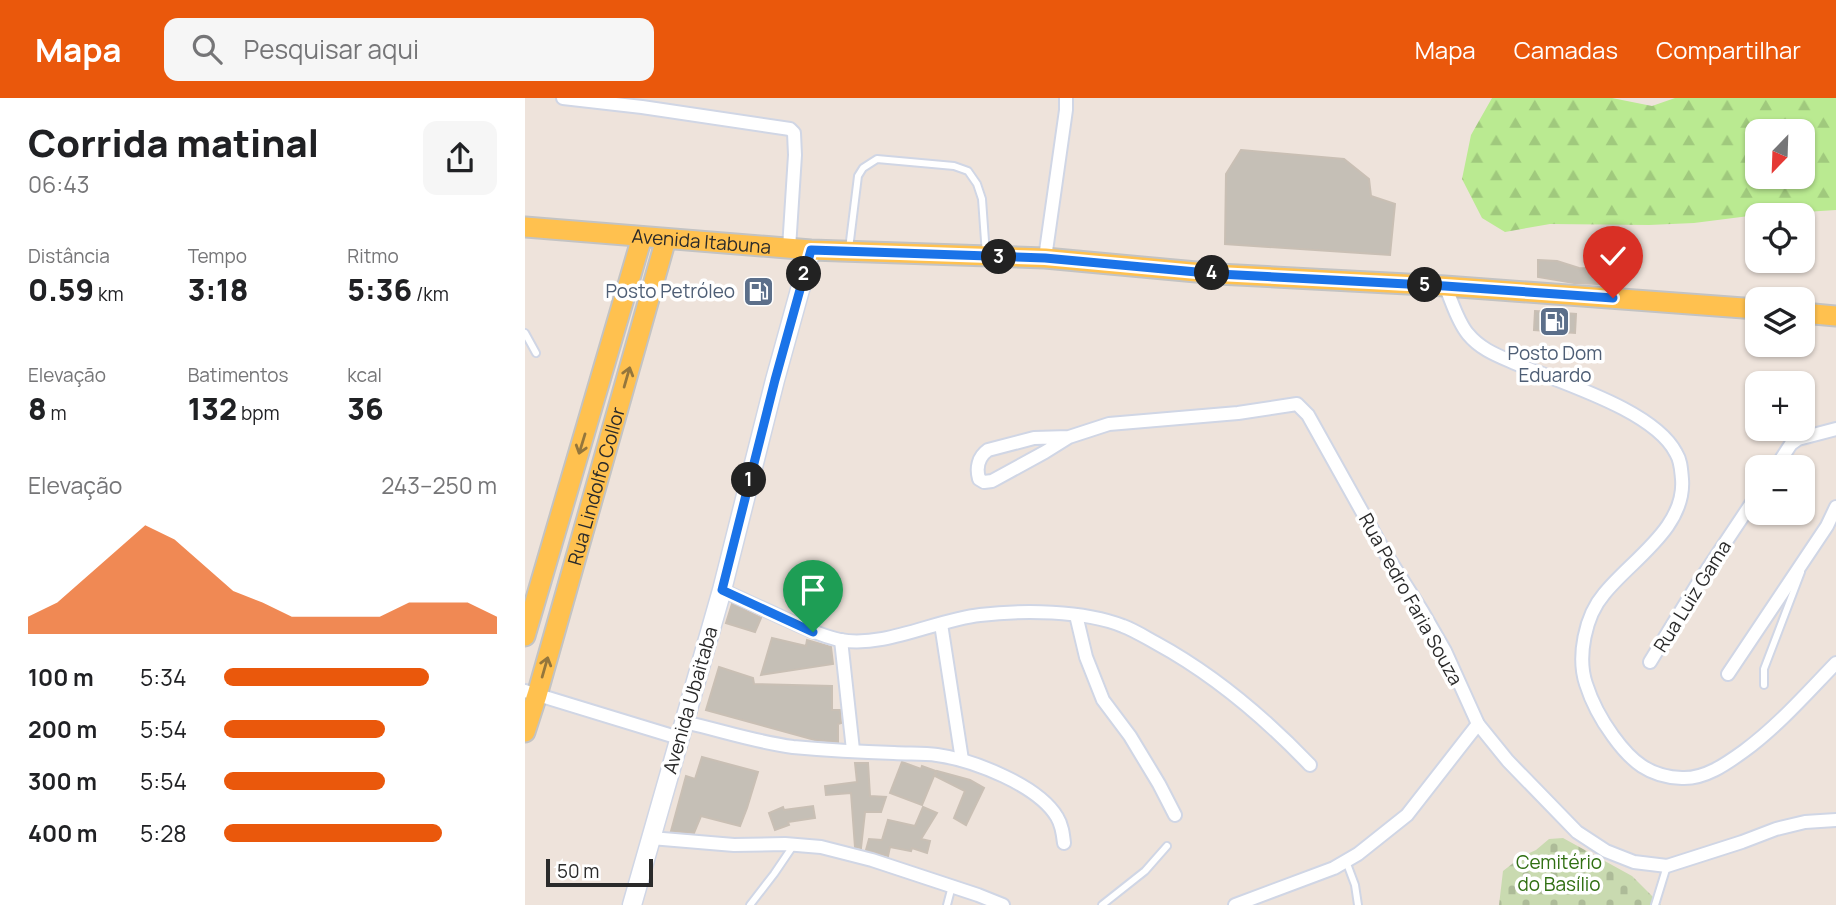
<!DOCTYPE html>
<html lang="pt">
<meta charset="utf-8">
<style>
body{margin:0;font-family:Manrope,sans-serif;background:#f6f6f6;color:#202124;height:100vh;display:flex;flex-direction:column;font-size:26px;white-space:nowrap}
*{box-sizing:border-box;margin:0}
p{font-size:23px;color:#757577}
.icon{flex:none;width:38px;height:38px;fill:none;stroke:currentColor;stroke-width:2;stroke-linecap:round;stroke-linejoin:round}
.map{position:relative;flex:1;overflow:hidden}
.sheet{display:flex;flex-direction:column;background:#fff;width:525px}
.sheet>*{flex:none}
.needle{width:46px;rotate:203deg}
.controls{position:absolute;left:1220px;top:21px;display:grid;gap:14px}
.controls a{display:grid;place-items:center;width:70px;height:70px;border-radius:14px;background:#fff;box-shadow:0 2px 5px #0004;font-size:35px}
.scale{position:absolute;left:21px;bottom:18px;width:107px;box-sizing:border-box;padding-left:7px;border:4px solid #2a2a2a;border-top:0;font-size:19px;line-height:24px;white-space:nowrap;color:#2a2a2a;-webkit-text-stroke:5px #fff;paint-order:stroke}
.pin{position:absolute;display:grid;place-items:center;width:60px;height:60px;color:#fff;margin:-72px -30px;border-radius:50% 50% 50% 0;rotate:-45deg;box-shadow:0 0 7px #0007}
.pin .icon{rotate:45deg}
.km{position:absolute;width:35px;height:35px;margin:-18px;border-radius:50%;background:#222;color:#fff;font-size:19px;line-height:35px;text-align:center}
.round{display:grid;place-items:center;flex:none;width:74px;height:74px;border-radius:14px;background:#f6f6f6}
.overview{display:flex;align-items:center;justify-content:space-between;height:119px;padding:0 28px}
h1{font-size:38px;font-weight:800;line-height:52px}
.metrics{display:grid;grid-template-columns:repeat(3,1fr);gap:10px;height:119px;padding:7px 28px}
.metrics div{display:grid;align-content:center}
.metrics b{font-size:30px;font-weight:800}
.metrics small{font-size:19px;font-weight:400}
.metrics p{font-size:19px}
.chart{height:196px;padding:14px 28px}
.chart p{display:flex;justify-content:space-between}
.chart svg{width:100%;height:126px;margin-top:7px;fill:#ea580c;opacity:.7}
ul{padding:0 28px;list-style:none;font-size:23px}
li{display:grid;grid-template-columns:112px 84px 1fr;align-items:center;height:52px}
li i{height:18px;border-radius:9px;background:#ea580c}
header{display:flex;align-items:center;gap:42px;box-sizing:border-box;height:98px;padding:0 35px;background:#ea580c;color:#fff}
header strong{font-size:33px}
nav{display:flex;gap:38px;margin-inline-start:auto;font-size:24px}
.search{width:490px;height:63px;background:#f6f6f6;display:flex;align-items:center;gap:18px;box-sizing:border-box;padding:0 24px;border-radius:14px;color:#757577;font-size:26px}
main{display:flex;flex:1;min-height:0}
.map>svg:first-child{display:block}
</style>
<header>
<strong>Mapa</strong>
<div class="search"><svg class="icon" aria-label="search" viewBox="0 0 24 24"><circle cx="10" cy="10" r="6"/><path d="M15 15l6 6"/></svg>Pesquisar aqui</div>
<nav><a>Mapa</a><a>Camadas</a><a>Compartilhar</a></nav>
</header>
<main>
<section class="sheet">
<div class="overview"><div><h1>Corrida matinal</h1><p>06:43</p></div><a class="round"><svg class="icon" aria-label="share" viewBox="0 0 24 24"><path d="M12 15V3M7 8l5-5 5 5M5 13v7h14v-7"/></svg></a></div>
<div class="metrics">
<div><p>Distância</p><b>0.59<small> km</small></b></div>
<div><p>Tempo</p><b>3:18</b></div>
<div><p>Ritmo</p><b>5:36<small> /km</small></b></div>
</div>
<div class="metrics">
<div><p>Elevação</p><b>8<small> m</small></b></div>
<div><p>Batimentos</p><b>132<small> bpm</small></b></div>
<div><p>kcal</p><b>36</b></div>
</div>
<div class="chart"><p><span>Elevação</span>243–250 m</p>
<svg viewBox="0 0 160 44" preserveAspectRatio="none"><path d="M0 44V38L10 33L20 24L30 15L40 6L50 11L60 20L70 29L80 33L90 38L100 38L110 38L120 38L130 33L140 33L150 33L160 38V44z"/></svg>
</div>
<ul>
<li><b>100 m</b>5:34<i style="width:75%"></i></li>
<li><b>200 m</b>5:54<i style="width:59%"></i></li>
<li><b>300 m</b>5:54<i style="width:59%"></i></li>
<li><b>400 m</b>5:28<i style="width:80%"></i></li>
</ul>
</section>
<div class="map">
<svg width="1311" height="807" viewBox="0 0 1311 807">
<defs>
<pattern id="forest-firs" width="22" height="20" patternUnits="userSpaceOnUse" patternTransform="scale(1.75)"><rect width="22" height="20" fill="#baea91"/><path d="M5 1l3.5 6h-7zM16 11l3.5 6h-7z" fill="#a0c97d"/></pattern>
<pattern id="cemetery-stones" width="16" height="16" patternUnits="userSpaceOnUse" patternTransform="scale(1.75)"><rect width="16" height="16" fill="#c9dab0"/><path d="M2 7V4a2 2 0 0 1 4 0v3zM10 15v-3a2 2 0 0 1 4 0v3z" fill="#adbb98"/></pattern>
</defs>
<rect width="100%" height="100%" fill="#eee3db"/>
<path fill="url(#forest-firs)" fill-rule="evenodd" d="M967,0H1087L1127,8L1150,0H1311V112L1232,117L1169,125L1124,127L1025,126L980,134L957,120L937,81L946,37ZM1232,33H1278V79H1232Z"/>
<polygon fill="url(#cemetery-stones)" points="1038,740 1107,778 1136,807 974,807 978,773 996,759 1011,752 1024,741"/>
<g fill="#c5bfb6" stroke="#c9bfb4" stroke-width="2">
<polygon points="716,52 819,61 844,81 846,98 870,106 865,157 700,146 701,76"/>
<polygon points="1013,162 1032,163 1054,170 1096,171 1096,187 1049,185 1013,179"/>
<polygon points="1010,213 1051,216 1050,235 1009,232"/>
<polygon points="207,506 236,520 230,534 201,525"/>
<polygon points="247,540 281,548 282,542 306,549 308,566 236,577"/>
<polygon points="194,569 228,580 229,586 307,588 307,612 315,612 316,625 313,626 313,644 290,642 181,612"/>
<polygon points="177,659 233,674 222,710 215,728 176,718 169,735 146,733 161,678 170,681"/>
<polygon points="377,664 396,671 397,668 411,673 397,707 365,695"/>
<polygon points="330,665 343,665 345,698 361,699 356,714 340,714 336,750 330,749 326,695 301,697 300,688 332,684"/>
<polygon points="412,673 445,682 459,690 441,727 429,720 440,693 410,678"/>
<polygon points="288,708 290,720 263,724 264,727 250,732 244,715 258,709 259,712"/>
<polygon points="398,709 412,715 396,741 405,743 402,755 387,750 386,753 365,749 363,758 341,752 344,741 357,742 363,722 390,728"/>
</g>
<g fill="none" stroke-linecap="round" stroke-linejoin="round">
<defs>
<g id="service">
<polyline points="324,151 333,78 338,70 352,61 429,68 443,73 452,86 457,101 461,157"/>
<polyline points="0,235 11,255"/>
<polyline points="1239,587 1239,571 1276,474"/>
<polyline points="821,763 830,787 833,807"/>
<polyline points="225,807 249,776 268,748"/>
<polyline points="422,807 427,788"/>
<polyline points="577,807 620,773 642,748"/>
<polyline points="1130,807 1142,768"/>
</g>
<g id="minor">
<polyline points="38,0 117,9 265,31 269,35 270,57 264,150"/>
<polyline points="520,160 541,12 541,0"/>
<path d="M920,188C927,203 932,223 943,236C956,252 974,258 992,266C1036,285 1129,312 1151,355C1156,363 1156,371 1157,381C1161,430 1106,462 1079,496C1060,518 1052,559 1061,586C1067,605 1077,623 1088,638C1106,663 1124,679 1157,680C1180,681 1201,666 1219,653C1253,628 1281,596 1311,565"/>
<path d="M544,339L509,340L463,352C453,359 451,370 454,381L459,384L467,383L520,354L544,339L584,326L713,315L772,306L783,317L859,453L897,513L920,553L953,626L983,663L1052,734L1081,753L1109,764L1142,768L1217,744L1251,731L1280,724L1311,722"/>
<polyline points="1251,369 1266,346 1273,341 1311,331"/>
<path d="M197,492C218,502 239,511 260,521C278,529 295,538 315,542C360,550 410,522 455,517C497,512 558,512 598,528C609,532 620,539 631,545C688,576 740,620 785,667"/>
<polyline points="551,517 561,559 578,602 605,638 634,686 650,717"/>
<polyline points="416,526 437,662"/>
<polyline points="316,542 328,652"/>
<polyline points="1125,564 1172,487 1232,397"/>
<polyline points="1203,576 1302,428 1311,409"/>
<polyline points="0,593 154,640"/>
<path d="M159,624C195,632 230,644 268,649C301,652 335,654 369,655C383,656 398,655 412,657C448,662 513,687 532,719C537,727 538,736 539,745"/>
<polyline points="126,740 209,747 260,746 296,749 347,762 453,797 478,807"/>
<polyline points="710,807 809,770 833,756 882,717 953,626"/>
</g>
<polyline id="secondary" points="107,807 197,492 250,282 286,152"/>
<g id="primary">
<path id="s1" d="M0,129L286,152L520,160L693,176L920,188L1232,211"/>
<polyline points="1278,215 1311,218"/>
<polyline points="0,538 117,139"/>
<path id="s2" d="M0,634L12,597L141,141"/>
</g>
</defs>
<use href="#service" stroke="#d0d6e5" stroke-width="10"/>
<use href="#minor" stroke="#d0d6e5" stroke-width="16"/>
<use href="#secondary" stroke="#d0d6e5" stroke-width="21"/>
<use href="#primary" stroke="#c3c3c3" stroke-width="23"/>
<use href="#service" stroke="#fff" stroke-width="6"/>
<use href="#minor" stroke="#fff" stroke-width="12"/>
<use href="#secondary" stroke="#fff" stroke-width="18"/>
<use href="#primary" stroke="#ffc14f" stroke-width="19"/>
</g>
<defs><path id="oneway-shaft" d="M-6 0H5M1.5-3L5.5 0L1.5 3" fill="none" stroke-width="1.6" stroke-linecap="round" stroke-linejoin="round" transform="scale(1.75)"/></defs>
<g stroke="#94763c">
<use href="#oneway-shaft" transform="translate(102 279) rotate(-74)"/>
<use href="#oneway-shaft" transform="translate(57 346) rotate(107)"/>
<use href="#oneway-shaft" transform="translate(20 569) rotate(-74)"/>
</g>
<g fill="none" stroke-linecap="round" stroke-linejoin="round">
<defs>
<polyline id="route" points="288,534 197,492 250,282 286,152 520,160 693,176 920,188 1088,200"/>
</defs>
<use href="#route" stroke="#fff" stroke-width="14"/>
<use href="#route" stroke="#1a73e8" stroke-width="9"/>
</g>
<defs>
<symbol id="fuel-square" viewBox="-11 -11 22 22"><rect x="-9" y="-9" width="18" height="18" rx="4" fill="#5c6f8a" stroke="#fff"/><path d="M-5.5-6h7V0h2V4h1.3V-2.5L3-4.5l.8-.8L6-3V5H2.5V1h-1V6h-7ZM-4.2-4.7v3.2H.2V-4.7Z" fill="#fff"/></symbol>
</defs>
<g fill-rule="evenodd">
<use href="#fuel-square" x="216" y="176" width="35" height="35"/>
<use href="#fuel-square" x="1012" y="206" width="35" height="35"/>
</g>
<g text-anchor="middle" stroke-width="7" stroke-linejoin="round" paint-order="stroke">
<g font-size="19" fill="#2a2a2a" stroke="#fff">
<text dy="7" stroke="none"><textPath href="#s1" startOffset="177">Avenida Itabuna</textPath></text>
<text dy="7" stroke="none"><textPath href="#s2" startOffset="256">Rua Lindolfo Collor</textPath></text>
<text transform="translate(1167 498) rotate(-58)" y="7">Rua Luiz Gama</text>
<text transform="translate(886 501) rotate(61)" y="7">Rua Pedro Faria Souza</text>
<text transform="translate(165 602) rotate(-74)" y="7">Avenida Ubaitaba</text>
</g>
<g font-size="19" fill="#4e5e75" stroke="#fff" text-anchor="end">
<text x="210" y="200">Posto Petróleo</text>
<text x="1030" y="262" text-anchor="middle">Posto Dom<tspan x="1030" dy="22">Eduardo</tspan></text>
</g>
<g font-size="19" fill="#306f12" stroke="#fff">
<text x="1034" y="771">Cemitério<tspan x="1034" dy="22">do Basílio</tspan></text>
</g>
</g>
</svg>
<div class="controls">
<a><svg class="needle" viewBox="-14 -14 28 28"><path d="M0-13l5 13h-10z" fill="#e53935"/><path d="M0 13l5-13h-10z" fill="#757577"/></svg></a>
<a><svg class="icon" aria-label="locate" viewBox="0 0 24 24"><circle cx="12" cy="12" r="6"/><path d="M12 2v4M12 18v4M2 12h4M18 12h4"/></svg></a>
<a><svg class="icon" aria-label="layers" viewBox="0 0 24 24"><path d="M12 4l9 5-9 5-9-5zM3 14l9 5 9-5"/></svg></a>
<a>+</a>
<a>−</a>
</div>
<div class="scale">50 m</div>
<div class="pin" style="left:288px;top:534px;background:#1e9e55"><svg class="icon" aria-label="arrive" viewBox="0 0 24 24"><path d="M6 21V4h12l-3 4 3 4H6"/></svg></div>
<div class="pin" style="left:1088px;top:200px;background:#d93025"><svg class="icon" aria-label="check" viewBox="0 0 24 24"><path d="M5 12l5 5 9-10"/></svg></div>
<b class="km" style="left:224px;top:382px">1</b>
<b class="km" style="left:279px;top:176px">2</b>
<b class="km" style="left:474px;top:159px">3</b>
<b class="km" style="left:687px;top:175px">4</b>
<b class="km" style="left:900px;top:187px">5</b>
</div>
</main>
